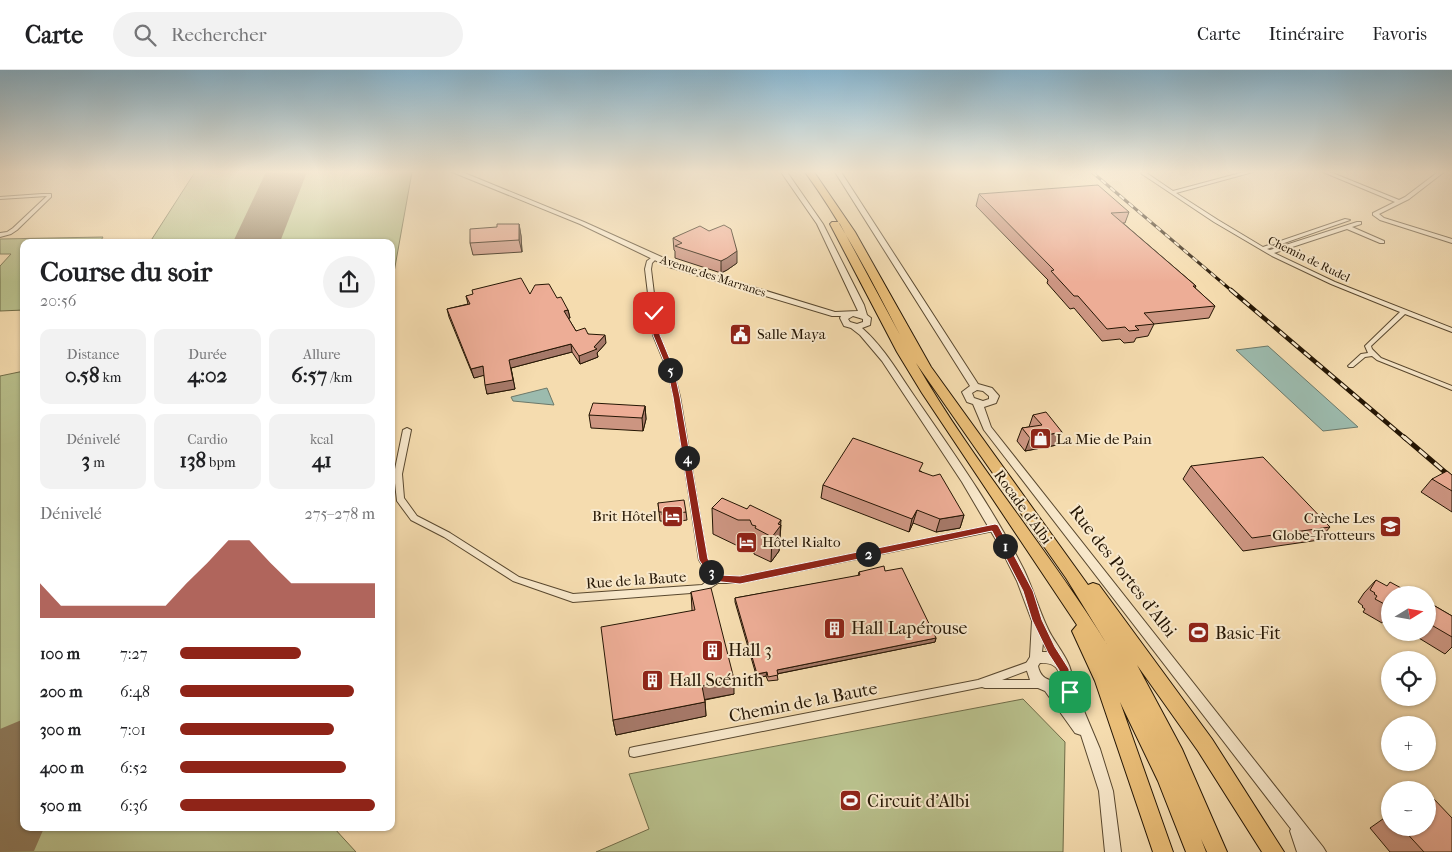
<!DOCTYPE html>
<html lang="fr">
<meta charset="utf-8">
<style>
body{margin:0;font-family:"IM FELL French Canon",serif;background:#f2f2f2;color:#202124;height:100vh;display:flex;flex-direction:column;font-size:19px;white-space:nowrap}
*{box-sizing:border-box;margin:0}
p{font-size:16px;color:#757577}
.icon{flex:none;width:28px;height:28px;fill:none;stroke:currentColor;stroke-width:2;stroke-linecap:round;stroke-linejoin:round}
.map{position:relative;flex:1;overflow:hidden}
.details{position:absolute;left:20px;top:169px;width:375px;height:592px;display:flex;flex-direction:column;background:#fff;border-radius:10px;box-shadow:0 1px 4px #0004}
.details>*{flex:none}
.needle{width:32px;rotate:79deg}
.buttons{position:absolute;left:1381px;top:516px;display:grid;gap:10px}
.buttons a{display:grid;place-items:center;width:55px;height:55px;border-radius:50%;background:#fff;box-shadow:0 1px 4px #0004;font-size:25px}
.pin{position:absolute;display:grid;place-items:center;width:42px;height:42px;color:#fff;margin:-21px;border-radius:10px;box-shadow:0 2px 8px #0006}
.km{position:absolute;width:25px;height:25px;margin:-12px;border-radius:50%;background:#222;color:#fff;font-size:14px;line-height:25px;text-align:center}
.round{display:grid;place-items:center;flex:none;width:52px;height:52px;border-radius:26px;background:#f2f2f2}
.head{display:flex;align-items:center;justify-content:space-between;height:85px;padding:0 20px}
h1{font-size:28px;font-weight:700;line-height:38px}
.metrics{display:grid;grid-template-columns:repeat(3,1fr);gap:8px;height:85px;padding:5px 20px}
.metrics div{display:grid;align-content:center;border-radius:10px;background:#f2f2f2;text-align:center}
.metrics b{font-size:21px;font-weight:700}
.metrics small{font-size:14px;font-weight:400}
.metrics p{font-size:14px}
.chart{height:140px;padding:10px 20px}
.chart p{display:flex;justify-content:space-between}
.chart svg{width:100%;height:90px;margin-top:5px;fill:#8f2418;opacity:.7}
ul{padding:0 20px;list-style:none;font-size:16px}
li{display:grid;grid-template-columns:80px 60px 1fr;align-items:center;height:38px}
li i{height:12px;border-radius:6px;background:#8f2418}
header{display:flex;align-items:center;gap:30px;box-sizing:border-box;height:70px;padding:0 25px;background:#fff;border-bottom:1px solid #e0e0e0}
header strong{font-size:24px}
nav{display:flex;gap:28px;margin-inline-start:auto;font-size:18px}
.search{width:350px;height:45px;background:#f2f2f2;display:flex;align-items:center;gap:12px;box-sizing:border-box;padding:0 18px;border-radius:28px;color:#757577;font-size:19px}
.map>svg:first-child{display:block}
</style>
<header>
<strong>Carte</strong>
<div class="search"><svg class="icon" aria-label="search" viewBox="0 0 24 24"><circle cx="10" cy="10" r="6"/><path d="M15 15l6 6"/></svg>Rechercher</div>
<nav><a>Carte</a><a>Itinéraire</a><a>Favoris</a></nav>
</header>
<div class="map">
<svg width="1452" height="782" viewBox="0 0 1452 782">
<rect width="100%" height="100%" fill="#f5dcaf"/>
<filter id="stains"><feTurbulence type="fractalNoise" baseFrequency=".004" numOctaves="4"/><feColorMatrix values="0 0 0 0 .2 0 0 0 0 .09 0 0 0 0 .02 0 0 0 .5 -.17"/></filter>
<radialGradient id="worn" r=".72"><stop offset=".6" stop-color="#630" stop-opacity="0"/><stop offset="1" stop-color="#630" stop-opacity=".3"/></radialGradient>
<g fill="#b9c18d" stroke="#6f6c48">
<polygon points="195,102 412,102 391,219 391,172 150,172"/>
<polygon points="103,167 100,172 24,172 24,240 0,241 0,196 11,184 0,184 0,169"/>
<polygon points="24,301 24,758 334,758 356,782 0,782 0,306"/>
<polygon points="1023,629 1065,672 1063,782 596,782 649,759 629,704"/>
</g>
<g fill="#9cbbae" stroke="#6c796a">
<polygon points="1268,276 1358,357 1323,361 1236,280"/>
<polygon points="547,318 554,335 513,331 511,327"/>
</g>
<g fill="none" stroke-linecap="round" stroke-linejoin="round">
<g fill="#8d795a" fill-rule="evenodd">
<polygon points="266,102 307,102 280,172 233,172"/>
<polygon points="24,649 24,758 44,758 34,781 0,782 0,659"/>
</g>
<defs>
<g id="minor">
<polygon points="1139,102 1145,102 1173,121 1244,102 1253,102 1176,123 1218,150 1263,177 1345,149 1350,150 1267,179 1270,180 1357,152 1361,152 1361,154 1352,157 1384,171 1384,173 1380,173 1347,159 1274,183 1335,212 1452,258 1452,262 1405,244 1371,276 1372,279 1381,288 1452,316 1452,320 1377,290 1372,286 1365,287 1353,297 1349,297 1348,296 1349,295 1361,284 1368,283 1365,276 1366,275 1400,242 1331,214 1272,186 1214,152"/>
<polygon points="1323,102 1330,102 1399,130 1405,127 1438,102 1444,102 1409,129 1379,144 1384,148 1452,169 1452,173 1380,150 1373,145 1373,143 1395,132"/>
<polygon points="42,124 51,124 51,127 17,160 11,164 0,167 0,163 7,162 13,158 47,126 0,129 0,127"/>
<polygon points="655,185 658,187 652,193 651,199 659,265 673,299 680,327 707,489 718,506 740,507 995,455 998,456 999,458 998,460 740,513 718,513 704,522 573,532 513,511 444,467 411,450 397,431 394,404 403,360 407,358 411,360 402,404 404,428 417,446 450,463 519,507 573,524 702,515 711,508 699,490 674,327 667,299 653,265 645,199 647,191"/>
<polygon points="1031,591 1034,592 1036,595 1034,598 1002,610 1042,610 1045,611 1047,614 1045,617 1042,618 985,618 982,617 634,687 630,686 629,682 630,678 634,677 978,610"/>
</g>
<g id="tertiary">
<path d="M452,102H462L584,152L675,193L835,242L858,241L817,154L781,102H787L823,154L864,235L867,245L871,248L870,255L862,258C885,278 900,306 917,330C955,385 994,440 1024,500C1033,519 1039,540 1048,559C1054,573 1075,595 1071,610L1100,679L1113,721L1121,782H1105L1099,721L1081,665L1075,663L1045,621L1038,618L1030,610L1025,595L1030,587L1032,551L1017,511L999,475L962,412L882,291L860,265L851,258L844,256L840,248L841,246H832L669,197L580,154ZM853,246L863,249V252L857,254L850,252L848,249ZM1043,573L1048,582H1042ZM1040,593C1051,592 1062,597 1058,610C1048,612 1040,607 1038,596Z"/>
<path d="M835,102H841L978,314L992,318L999,326L996,333L984,337L991,357L1323,777L1326,782H1297L1290,761L1291,759L984,360L973,334L967,332L962,322L970,316ZM977,320L983,321L989,326V329L983,331L974,328L972,323Z"/>
</g>
<path id="trunk" d="M805,102H814L855,162L931,297L1088,515L1093,513L1099,515L1212,669L1284,782H1262L1198,681L1137,595L1182,679L1227,782H1207L1201,769L1206,782H1186L1158,711L1120,632L1173,782H1153L1095,611L1072,561L1077,555L922,323L897,282L830,154L832,152H838L840,154L900,265C871,209 843,154 805,102ZM916,293L1066,508L1108,576C1048,479 973,392 916,293Z"/>
</defs>
<use href="#minor" stroke="#59482f" stroke-width="2"/>
<use href="#tertiary" stroke="#59482f" stroke-width="2"/>
<use href="#trunk" stroke="#251604" stroke-width="2"/>
<use href="#minor" fill="#f8e8cb" fill-rule="evenodd"/>
<use href="#tertiary" fill="#f8e8cb" fill-rule="evenodd"/>
<use href="#trunk" fill="#eabe78" fill-rule="evenodd"/>
<defs>
<polyline id="rail-far2" points="1092,102 1232,221"/>
<polyline id="rail-far1" points="1231,220 1406,369"/>
<polyline id="rail" points="1404,367 1452,408"/>
</defs>
<use href="#rail-far2" stroke="#251604" stroke-width="3"/>
<use href="#rail-far1" stroke="#251604" stroke-width="4.5"/>
<use href="#rail" stroke="#251604" stroke-width="5"/>
<use href="#rail-far2" stroke="#f8e8cb" stroke-width="2" stroke-dasharray="6" stroke-linecap="butt"/>
<use href="#rail-far1" stroke="#f8e8cb" stroke-width="2.5" stroke-dasharray="8" stroke-linecap="butt"/>
<use href="#rail" stroke="#f8e8cb" stroke-width="3" stroke-dasharray="10" stroke-linecap="butt"/>
</g>
<g fill="#cc9581" stroke="#251604">
<polygon points="979,124 1129,142 1125,153 1123,153 1196,216 1195,218 1215,236 1209,248 1154,254 1148,266 1136,268 1134,272 1124,273 1120,269 1102,271 1074,238 1070,239 1047,213 1048,210 976,136"/>
<polygon points="519,154 521,166 522,182 473,185 470,173"/>
<polygon points="673,168 737,193 727,200 721,203 675,188 675,181 674,180"/>
<polygon points="530,224 557,228 568,240 570,248 568,248 576,261 588,264 606,273 597,283 598,287 580,294 572,282 511,298 515,319 487,324 484,305 474,308 449,247 447,239 468,234 466,226"/>
<polygon points="645,336 646,349 643,361 591,358 589,345"/>
<polygon points="1033,345 1062,362 1057,375 1025,381 1017,371 1022,358 1029,357"/>
<polygon points="1191,396 1330,457 1319,470 1243,481 1183,409"/>
<polygon points="921,401 964,445 960,458 936,462 913,453 909,462 821,428 823,415"/>
<polygon points="1452,405 1452,442 1421,422 1432,409"/>
<polygon points="658,433 686,442 687,450 663,454 662,451 660,451"/>
<polygon points="712,438 747,439 781,455 779,481 771,492 754,484 754,482 751,480 749,476 738,476 713,464"/>
<polygon points="885,501 936,568 935,572 777,604 778,610 768,611 766,606 757,608 735,532 735,528 858,506 859,502"/>
<polygon points="1376,510 1390,525 1390,552 1385,549 1382,553 1363,542 1365,539 1362,537 1363,536 1358,532 1364,523"/>
<polygon points="691,522 734,624 705,630 706,646 616,665 613,650 692,540"/>
<polygon points="1428,532 1452,546 1452,577 1445,584 1409,562 1428,562"/>
<polygon points="1390,744 1390,758 1428,758 1452,782 1390,782 1370,758"/>
</g>
<g fill="#a67969" stroke="#251604">
<polygon points="519,154 521,166 522,182 519,170"/>
<polygon points="737,181 737,193 727,200 721,203 721,191"/>
<polygon points="568,240 570,248 565,249 564,241"/>
<polygon points="605,265 606,273 597,283 598,287 580,294 579,286 594,277"/>
<polygon points="571,274 572,282 511,298 515,319 487,324 485,315 509,290"/>
<polygon points="483,296 485,305 474,308 471,299"/>
<polygon points="645,336 646,349 643,361 642,348"/>
<polygon points="1062,362 1057,375 1025,381 1030,368"/>
<polygon points="917,440 913,453 909,462 912,449"/>
<polygon points="964,445 960,458 936,462 940,449"/>
<polygon points="781,450 779,481 771,492 772,467 778,454"/>
<polygon points="936,568 935,572 776,604 777,600"/>
<polygon points="767,602 766,606 757,608 757,604"/>
<polygon points="734,609 734,624 702,630 702,616"/>
<polygon points="705,632 706,646 616,665 613,650"/>
</g>
<g fill="#edad96" stroke="#251604">
<polygon points="1098,115 1129,142 1111,143 1196,216 1193,216 1215,236 1144,243 1154,254 1135,256 1139,260 1129,261 1125,257 1107,259 1078,226 1074,226 1051,201 1054,200 979,124"/>
<polygon points="497,154 519,154 519,170 470,173 470,159 497,157"/>
<polygon points="724,155 731,159 737,181 727,188 721,191 675,176 682,173 673,168 700,156 709,161"/>
<polygon points="521,208 530,224 535,215 549,214 557,228 561,227 568,240 564,241 576,261 585,258 588,264 605,265 594,277 597,279 579,286 571,274 509,290 513,310 485,315 483,296 471,299 447,239 470,234 466,226 473,224 472,220"/>
<polygon points="593,333 645,336 642,348 589,345"/>
<polygon points="1046,342 1062,362 1030,368 1022,358 1042,355 1033,345"/>
<polygon points="853,368 923,393 919,401 933,406 940,404 964,445 940,449 917,440 912,449 823,415"/>
<polygon points="1263,387 1330,457 1252,468 1191,396"/>
<polygon points="1447,401 1452,405 1452,421 1432,409"/>
<polygon points="722,428 747,439 750,435 781,450 778,454 781,455 772,467 755,458 756,456 752,455 750,450 738,450 712,438"/>
<polygon points="684,430 686,442 662,445 662,442 659,442 658,433"/>
<polygon points="884,496 885,501 902,498 936,568 777,600 778,605 768,607 767,602 757,604 735,528 860,505 859,502"/>
<polygon points="1376,510 1387,516 1390,512 1414,525 1390,525 1390,537 1375,529 1377,526 1374,524 1375,523 1370,520"/>
<polygon points="711,518 734,609 702,616 705,632 613,650 601,557 695,540 691,522"/>
<polygon points="1428,532 1452,546 1452,567 1428,553"/>
<polygon points="1433,728 1452,748 1452,782 1424,782 1402,758 1428,758 1428,730"/>
</g>
<linearGradient id="sky" x2="0" y2="1"><stop stop-color="#89b7d1"/><stop offset="0.48" stop-color="#faefdb"/><stop offset="1" stop-color="#faefdb" stop-opacity="0"/></linearGradient>
<rect width="1452" height="212" fill="url(#sky)"/>
<polygon fill="#8f2418" stroke="#fff" points="654,241 657,243 660,265 674,299 680,327 708,489 719,505 740,506 995,454 998,455 1033,521 1042,550 1055,577 1069,599 1070,610 1075,622 1073,626 1066,626 1060,610 1059,600 1048,583 1032,550 1023,521 992,461 740,514 713,511 699,490 673,327 667,299 653,265 651,243"/>
<defs>
<symbol id="civic-square" viewBox="-11 -11 22 22"><rect x="-9" y="-9" width="18" height="18" rx="4" fill="#8f2418" stroke="#f8e8cb"/><path d="M-.6-6.5H3V-4.5H.6V-3L4-1V1h2V6H-6V1h2V-1L-.6-3ZM-1.2 2.5V6h2.4V2.5Z" fill="#fff"/></symbol>
<symbol id="shop-square" viewBox="-11 -11 22 22"><rect x="-9" y="-9" width="18" height="18" rx="4" fill="#8f2418" stroke="#f8e8cb"/><path d="M-5-2.5h2.3a2.7 3.5 0 0 1 5.4 0H5L5.5 6h-11ZM-1.5-2.5h3a1.5 2.3 0 0 0-3 0Z" fill="#fff"/></symbol>
<symbol id="hotel-square" viewBox="-11 -11 22 22"><rect x="-9" y="-9" width="18" height="18" rx="4" fill="#8f2418" stroke="#f8e8cb"/><path d="M-6-4.5h1.5V1H6V5H4.5V3h-9V5H-6ZM-4 0a1.8 1.8 0 1 1 3.6 0ZM.5 0V-2.5h3Q6-2.5 6 0Z" fill="#fff"/></symbol>
<symbol id="school-square" viewBox="-11 -11 22 22"><rect x="-9" y="-9" width="18" height="18" rx="4" fill="#8f2418" stroke="#f8e8cb"/><path d="M0-5L7-2L0 1L-7-2ZM-4 1L0 2.5L4 1V4Q0 6-4 4Z" fill="#fff"/></symbol>
<symbol id="building-square" viewBox="-11 -11 22 22"><rect x="-9" y="-9" width="18" height="18" rx="4" fill="#8f2418" stroke="#f8e8cb"/><path d="M-4-6H4V6H1V3H-1V6H-4ZM-2.5-4.3h1.7v1.8h-1.7ZM.8-4.3h1.7v1.8H.8ZM-2.5-1h1.7V.8h-1.7ZM.8-1h1.7V.8H.8Z" fill="#fff"/></symbol>
<symbol id="stadium-square" viewBox="-11 -11 22 22"><rect x="-9" y="-9" width="18" height="18" rx="4" fill="#8f2418" stroke="#f8e8cb"/><path d="M0-5a6.5 5 0 1 0 0 10a6.5 5 0 1 0 0-10ZM-3.5-1.8h7v3.6h-7Z" fill="#fff"/></symbol>
</defs>
<g fill-rule="evenodd">
<use href="#civic-square" x="728" y="252" width="25" height="25"/>
<use href="#shop-square" x="1028" y="356" width="25" height="25"/>
<use href="#hotel-square" x="660" y="434" width="25" height="25"/>
<use href="#school-square" x="1378" y="444" width="25" height="25"/>
<use href="#hotel-square" x="734" y="460" width="25" height="25"/>
<use href="#building-square" x="822" y="546" width="25" height="25"/>
<use href="#stadium-square" x="1186" y="550" width="25" height="25"/>
<use href="#building-square" x="700" y="568" width="25" height="25"/>
<use href="#building-square" x="640" y="598" width="25" height="25"/>
<use href="#stadium-square" x="838" y="718" width="25" height="25"/>
</g>
<g text-anchor="middle" stroke-width="4" stroke-linejoin="round" paint-order="stroke">
<g font-size="12" fill="#251604" stroke="#f8e8cb">
<text transform="translate(1309 189) rotate(26)" y="4">Chemin de Rudel</text>
<text transform="translate(713 206) rotate(18)" y="4">Avenue des Marranes</text>
</g>
<g font-size="15" fill="#251604" stroke="#f8e8cb" text-anchor="start">
<text x="757" y="269">Salle Maya</text>
<text x="1056" y="374">La Mie de Pain</text>
<text x="657" y="451" text-anchor="end">Brit Hôtel</text>
<text x="1375" y="453" text-anchor="end">Crèche Les<tspan x="1375" dy="17">Globe-Trotteurs</tspan></text>
<text x="762" y="477">Hôtel Rialto</text>
</g>
<g font-size="15" fill="#251604" stroke="#f8e8cb">
<text transform="translate(1023 437) rotate(54)" y="5">Rocade d'Albi</text>
<text transform="translate(636 510) rotate(-4)" y="5">Rue de la Baute</text>
</g>
<g font-size="18" fill="#251604" stroke="#f8e8cb">
<text transform="translate(1123 501) rotate(52)" y="6">Rue des Portes d'Albi</text>
<text transform="translate(803 632) rotate(-11)" y="6">Chemin de la Baute</text>
</g>
<g font-size="18" fill="#251604" stroke="#f8e8cb" text-anchor="start">
<text x="851" y="564">Hall Lapérouse</text>
<text x="1215" y="569">Basic-Fit</text>
<text x="728" y="586">Hall 3</text>
<text x="669" y="616">Hall Scénith</text>
<text x="867" y="737">Circuit d'Albi</text>
</g>
</g>
<rect width="100%" height="100%" filter="url(#stains)"/>
<rect width="100%" height="100%" fill="url(#worn)"/>
</svg>
<div class="buttons">
<a><svg class="needle" viewBox="-14 -14 28 28"><path d="M0-13l5 13h-10z" fill="#e53935"/><path d="M0 13l5-13h-10z" fill="#757577"/></svg></a>
<a><svg class="icon" aria-label="locate" viewBox="0 0 24 24"><circle cx="12" cy="12" r="6"/><path d="M12 2v4M12 18v4M2 12h4M18 12h4"/></svg></a>
<a>+</a>
<a>−</a>
</div>
<div class="pin" style="left:1070px;top:622px;background:#1e9e55"><svg class="icon" aria-label="arrive" viewBox="0 0 24 24"><path d="M6 21V4h12l-3 4 3 4H6"/></svg></div>
<div class="pin" style="left:654px;top:243px;background:#d93025"><svg class="icon" aria-label="check" viewBox="0 0 24 24"><path d="M5 12l5 5 9-10"/></svg></div>
<b class="km" style="left:1005px;top:476px">1</b>
<b class="km" style="left:868px;top:484px">2</b>
<b class="km" style="left:711px;top:502px">3</b>
<b class="km" style="left:687px;top:388px">4</b>
<b class="km" style="left:670px;top:300px">5</b>
<section class="details">
<div class="head"><div><h1>Course du soir</h1><p>20:56</p></div><a class="round"><svg class="icon" aria-label="share" viewBox="0 0 24 24"><path d="M12 15V3M7 8l5-5 5 5M5 13v7h14v-7"/></svg></a></div>
<div class="metrics">
<div><p>Distance</p><b>0.58<small> km</small></b></div>
<div><p>Durée</p><b>4:02</b></div>
<div><p>Allure</p><b>6:57<small> /km</small></b></div>
</div>
<div class="metrics">
<div><p>Dénivelé</p><b>3<small> m</small></b></div>
<div><p>Cardio</p><b>138<small> bpm</small></b></div>
<div><p>kcal</p><b>41</b></div>
</div>
<div class="chart"><p><span>Dénivelé</span>275–278 m</p>
<svg viewBox="0 0 160 44" preserveAspectRatio="none"><path d="M0 44V27L10 38L20 38L30 38L40 38L50 38L60 38L70 27L80 17L90 6L100 6L110 17L120 27L130 27L140 27L150 27L160 27V44z"/></svg>
</div>
<ul>
<li><b>100 m</b>7:27<i style="width:62%"></i></li>
<li><b>200 m</b>6:48<i style="width:89%"></i></li>
<li><b>300 m</b>7:01<i style="width:79%"></i></li>
<li><b>400 m</b>6:52<i style="width:85%"></i></li>
<li><b>500 m</b>6:36<i style="width:100%"></i></li>
</ul>
</section>
</div>
